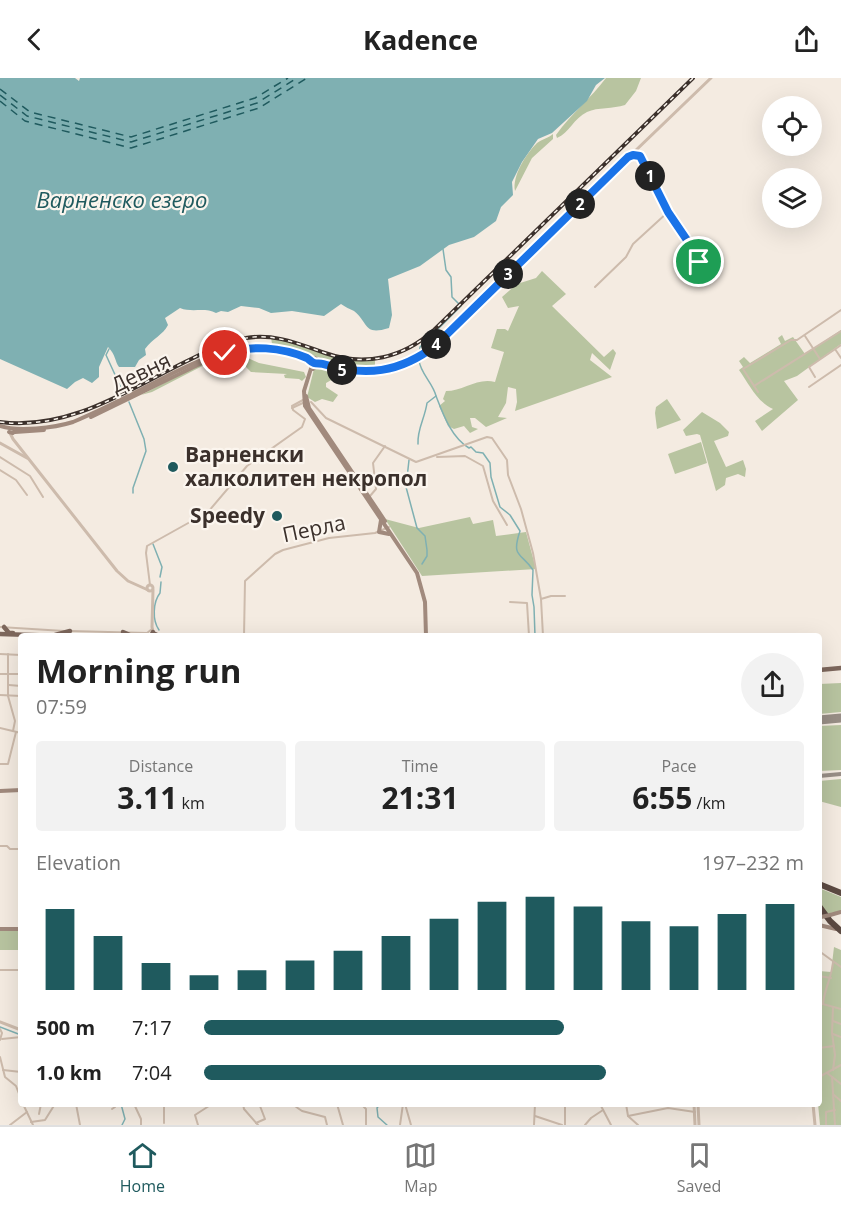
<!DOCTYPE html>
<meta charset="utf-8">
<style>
body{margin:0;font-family:"Open Sans",sans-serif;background:#f2f2f2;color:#222;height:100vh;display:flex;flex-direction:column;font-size:22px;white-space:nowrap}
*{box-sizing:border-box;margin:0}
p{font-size:20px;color:#767676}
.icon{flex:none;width:33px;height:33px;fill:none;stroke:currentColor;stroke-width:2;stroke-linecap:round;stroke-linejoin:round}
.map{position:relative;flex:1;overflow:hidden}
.details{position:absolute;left:18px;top:555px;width:804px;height:474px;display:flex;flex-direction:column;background:#fff;border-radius:6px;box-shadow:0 6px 24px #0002}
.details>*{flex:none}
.tools{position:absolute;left:762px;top:18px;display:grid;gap:12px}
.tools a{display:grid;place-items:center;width:60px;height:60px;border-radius:50%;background:#fff;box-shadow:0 6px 24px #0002;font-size:30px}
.pin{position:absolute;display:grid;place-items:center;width:51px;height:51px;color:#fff;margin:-26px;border:3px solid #fff;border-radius:50%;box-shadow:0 2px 6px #0007}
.km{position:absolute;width:30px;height:30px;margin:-15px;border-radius:50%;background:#222;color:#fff;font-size:16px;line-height:30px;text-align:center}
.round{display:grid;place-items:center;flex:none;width:63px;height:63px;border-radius:32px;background:#f2f2f2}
.head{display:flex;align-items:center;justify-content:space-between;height:102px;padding:0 18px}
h1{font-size:33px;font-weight:700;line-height:45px}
.metrics{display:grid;grid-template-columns:repeat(3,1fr);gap:9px;height:102px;padding:6px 18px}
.metrics div{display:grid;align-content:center;border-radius:6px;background:#f2f2f2;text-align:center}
.metrics b{font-size:30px;font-weight:700}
.metrics small{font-size:16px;font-weight:400}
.metrics p{font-size:16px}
.chart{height:168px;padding:12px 18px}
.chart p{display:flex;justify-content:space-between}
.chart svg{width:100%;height:108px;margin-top:6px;stroke:#1f5a5e;stroke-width:6}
ul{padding:0 18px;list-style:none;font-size:20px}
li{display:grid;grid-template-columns:96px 72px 1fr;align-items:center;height:45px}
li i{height:15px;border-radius:8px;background:#1f5a5e}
header{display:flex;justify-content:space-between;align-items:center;height:78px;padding:0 18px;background:#fff;font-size:27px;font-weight:700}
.tab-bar{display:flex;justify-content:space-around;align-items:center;height:84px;border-top:2px solid #e0e0e0;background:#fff;font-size:16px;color:#767676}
.tab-bar a{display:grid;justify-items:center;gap:3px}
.tab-bar .on{color:#1f5a5e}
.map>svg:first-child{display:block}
</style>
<header><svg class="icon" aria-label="back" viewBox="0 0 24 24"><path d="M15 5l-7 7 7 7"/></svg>Kadence<svg class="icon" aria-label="share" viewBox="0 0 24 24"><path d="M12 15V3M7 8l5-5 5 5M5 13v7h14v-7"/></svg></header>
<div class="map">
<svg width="841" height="1047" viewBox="0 0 841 1047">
<rect width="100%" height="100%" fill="#f4ebe1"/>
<g fill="#b8c4a0">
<path d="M606,0H641L636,13L625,27C613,31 598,29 587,34C574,40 569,55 557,60L556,57C571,36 591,20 606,0Z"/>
<path d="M553,56V61L532,80L515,113C512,98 526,76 537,65C542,61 549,60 553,56Z"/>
<path d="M542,193L566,216L552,228L604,279L613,271L616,275L610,292L592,275L590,282L612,299L515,333L517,324L516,311L508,309L506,325L498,339L507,340L486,349L475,340H470L472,349L478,351L470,355L464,348L454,351L448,348L439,328L445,323L443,321L446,313C463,313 478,299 495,304L504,274L491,270L497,251H505L508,253L519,228L508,230L502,219L517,206L536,200Z"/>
<path d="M841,252V266L797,298L784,303L798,322L762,353L755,343L773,331C757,324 749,306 739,292L743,289L739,283L744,279L750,285L781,266L778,260L782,257L785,263L793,259L805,276Z"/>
<path d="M271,259C296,263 317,275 341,280C352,283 363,282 375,282V291L368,292C334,288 305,272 272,266Z"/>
<polygon points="235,274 259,285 304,294 306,299 302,303 299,301 285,300 284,297 287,296 251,294 246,289 246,283 235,276 214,282 152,314 141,317 214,280"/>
<polygon points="323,287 349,294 350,298 335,300 326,305 326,309 338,317 333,324 322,321 315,324 307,319 314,291"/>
<polygon points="667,321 681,342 657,351 655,335 656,329"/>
<polygon points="702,334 720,345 729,354 728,358 714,363 726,389 743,382 746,391 745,399 738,396 726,400 725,407 716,413 700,357 697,356 686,358 683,352"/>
<polygon points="701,364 707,385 675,396 668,376"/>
<polygon points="470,439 473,446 493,442 496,458 526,454 536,491 422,498 385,441 419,450"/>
<polygon points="841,605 841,634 819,636 819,606"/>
<polygon points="841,647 841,692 819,693 819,648"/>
<polygon points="841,701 841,729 819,723 819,703"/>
<polygon points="819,810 841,819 841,833 825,836 819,825"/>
<rect x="0" y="852" width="21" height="20"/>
<polygon points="834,869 841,872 841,1047 820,1047 818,1026 819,893 831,894"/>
</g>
<path fill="#7fb0b2" d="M0,0H75L79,3L80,0H605L596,7L587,23L552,55L538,61L522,84L512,104L513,117L501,129L496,143L474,159L449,167L420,188L388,201L392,237L389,250C363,258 369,245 354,233C350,231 345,229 341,226L324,238L292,233L271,235L259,230L241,228L228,234L221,233L216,235C205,229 192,235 180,230L165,240L168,247C163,257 153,260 145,271L146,277L139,282L135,289H119C115,284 116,277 108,269L99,289V299L92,305L83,300L75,304L67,311L0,281Z"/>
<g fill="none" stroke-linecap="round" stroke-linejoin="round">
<g stroke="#7fb0b2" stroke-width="1.5">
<polyline points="109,271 106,277 122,312"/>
<polyline points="419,277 420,269 461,228 452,219 451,199 446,192 443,171"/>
<path d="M436,318C443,336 451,359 469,370L471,369L476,374L483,375L490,385L491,399L500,429L510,437L520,453C511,480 521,474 533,492L532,517L534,529L535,558"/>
<polyline points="129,324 144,361 146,373 133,410 133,415"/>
<path d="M418,366C417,351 425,340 427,325L436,318C433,305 420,295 419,282"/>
<polyline points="409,382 406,409 417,450 425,458 427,472 427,478 422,486"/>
<polyline points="153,466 162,489 160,499"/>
<path d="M159,552C152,542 153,524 160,515L161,504"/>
<polyline points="0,949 21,957"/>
<polyline points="121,1026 125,1041 122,1047"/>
<polyline points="380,1026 377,1030 378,1039 387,1047"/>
</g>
<g stroke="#1f5a5e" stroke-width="1.5" stroke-dasharray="8 6" stroke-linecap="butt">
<polyline points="0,11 30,34 131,59 255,20 288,0"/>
<polyline points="0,17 27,38 131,64 257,25 297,0"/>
<polyline points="0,23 25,43 131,70 259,30 307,0"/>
</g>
<polyline stroke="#988e86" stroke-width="4" points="819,698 841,696"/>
<polyline stroke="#988e86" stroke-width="9" points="819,642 841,640"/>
<g stroke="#cdbbac" stroke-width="2">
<path d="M640,78C655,107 675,158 701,178"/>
<circle cx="699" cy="180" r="3.5"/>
<polyline points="595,209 626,179 633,166 668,134"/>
<polyline points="805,258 820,281"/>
<polyline points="835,271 841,280"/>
<polyline points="815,299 809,289 841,267"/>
<polyline points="754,308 841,253"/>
<polyline points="809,309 841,287"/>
<polyline points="758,314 743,291 791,262 797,262 841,232"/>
<polyline points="311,324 326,340 416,384 487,359 492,360 507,382 508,397 521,431 533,475 541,521"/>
<polyline points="292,330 305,324"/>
<polyline points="0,379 30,398 43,419"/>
<polyline points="437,379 465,378 483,388 493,423 507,447"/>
<polyline points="0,392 16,402 27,417"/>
<polyline points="370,418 376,411 373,385 385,368"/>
<polyline points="150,507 146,475 147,468 208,434 247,388 302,349 305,341 293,332 292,328 303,322"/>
<polyline points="510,524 527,525 529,558"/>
<polyline points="0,549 64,553"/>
<polyline points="70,553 147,555 152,551"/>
<polyline points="244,558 245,503 275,476 283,472 329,460 375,455 389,449"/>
<polyline points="543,558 541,521 551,518 565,518"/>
<polyline points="0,576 21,577"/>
<polyline points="8,576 8,618 15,643 13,653"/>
<polyline points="0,596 21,596"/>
<polyline points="9,607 21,608"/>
<polyline points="0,617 21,618"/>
<polyline points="0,650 21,655"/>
<polyline points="0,686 8,686 16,654"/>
<polyline points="0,768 7,768 10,771 21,771"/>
<polyline points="819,873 841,889"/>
<polyline points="0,892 21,892"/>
<polyline points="819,898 831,900"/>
<polyline points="819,925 841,931"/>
<path d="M823,926C824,912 832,899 833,884"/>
<polyline points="833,929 832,955 835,977 833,992"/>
<polyline points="833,943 841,946"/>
<polyline points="0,951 2,955 0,962"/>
<polyline points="833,956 841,959"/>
<polyline points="2,961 21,959"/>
<polyline points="21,965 21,970"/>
<polyline points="819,970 834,968"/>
<polyline points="0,979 5,999 16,1008 21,1021"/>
<polyline points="3,992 21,994"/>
<polyline points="827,995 841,1006"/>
<polyline points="819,999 841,987"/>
<polyline points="832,999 835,1047"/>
<polyline points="834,1017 841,1023"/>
<polyline points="23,1026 33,1047"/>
<polyline points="76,1026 80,1047"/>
<polyline points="134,1026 141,1041 141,1047"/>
<polyline points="243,1026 244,1031 258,1047"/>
<polyline points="292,1026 302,1033 325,1039 327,1047"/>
<polyline points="337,1026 343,1047"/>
<polyline points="361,1026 366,1031 366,1047"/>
<polyline points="405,1026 411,1047"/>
<polyline points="600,1026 611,1047"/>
<polyline points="626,1026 628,1038 638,1047"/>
<polyline points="112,1031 115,1029 114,1026"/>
<polyline points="39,1036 41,1026"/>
<polyline points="535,1038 562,1047"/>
<polyline points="628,1038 668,1030 695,1034"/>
<polyline points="31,1044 45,1042 55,1026"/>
<polyline points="164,1045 164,1026"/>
<polyline points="256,1045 265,1041 260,1028 265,1026"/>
<polyline points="10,1047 27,1034"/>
<polyline points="198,1047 195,1037 212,1026"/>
<polyline points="400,1047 403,1026"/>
<polyline points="534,1047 535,1026"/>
<polyline points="565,1047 565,1026"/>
<polyline points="585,1047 591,1040 603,1032"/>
<polyline points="826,1047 826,1034 835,1032"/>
</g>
<g stroke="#cdbbac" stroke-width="3">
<polyline points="630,78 640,78"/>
<polyline points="317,281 358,292"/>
<path d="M317,285C326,286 335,290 344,292C371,297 399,290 422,278L711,0"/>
<polyline points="10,355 13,361 117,493 128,503 148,512"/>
<polyline points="0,365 27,380"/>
<circle cx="150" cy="510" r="3"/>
<polyline points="153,512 152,549 154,558"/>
<polyline points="0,944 21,952"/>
<polyline points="540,1026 572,1026"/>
<polyline points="694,1026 695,1047"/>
<polyline points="698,1026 699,1047"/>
<polyline points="813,1026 815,1047"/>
</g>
<g stroke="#a18a7d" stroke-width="4">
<path d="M244,271C267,269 292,271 312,283"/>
<polygon points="315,280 318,283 315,285 312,283"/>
<polyline points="313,284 304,313 305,328 417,495 425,524 426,558"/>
<polyline points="313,291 318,287 326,287"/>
<polyline points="306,318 309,330 385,443"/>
<polyline points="91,339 208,282"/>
<path d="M0,348C18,354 54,350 73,344C107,330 140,312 173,295C223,271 260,256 314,280"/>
<polyline points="9,354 13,355 15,352"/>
<polyline points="15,354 44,352"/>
<polyline points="381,442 379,454 389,456"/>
<polyline points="0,713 21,712"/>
<polyline points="830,837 841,834"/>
<polyline points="819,847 836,851"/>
<polyline points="0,851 21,851"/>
</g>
<g stroke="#7d675c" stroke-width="4.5">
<polyline points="4,549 9,555 13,555"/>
<polyline points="123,554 132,558"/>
<polyline points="0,556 63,558"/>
<polyline points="155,556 159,558"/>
<polyline points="55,557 70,553"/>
<polyline points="151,558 153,554"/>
<polyline points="819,592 841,590"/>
</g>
<g stroke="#5c4a42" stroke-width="6">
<polyline points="819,806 841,815"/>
<polyline points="819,828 830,843 841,853"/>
</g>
<defs>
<path id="rail" d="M0,344C68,353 128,312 187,283C206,274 224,263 246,260C274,255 299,266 325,275C365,289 403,280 434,252L693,0"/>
</defs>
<use href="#rail" stroke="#3b302b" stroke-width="4"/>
<use href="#rail" stroke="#fbf5ee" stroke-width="1.5" stroke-dasharray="4.5" stroke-linecap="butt"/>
<polyline stroke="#a18a7d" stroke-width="4" points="821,839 830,837"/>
</g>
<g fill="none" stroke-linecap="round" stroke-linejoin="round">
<defs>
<path id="route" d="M225,275C251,267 281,269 307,280C309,281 311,284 314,285C317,286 320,285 323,286C365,299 400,295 436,267L628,79L633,77L640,78L668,134L693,171L696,182L699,184"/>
</defs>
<use href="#route" stroke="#fff" stroke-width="12"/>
<use href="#route" stroke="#1a73e8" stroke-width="8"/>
</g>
<g fill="#1f5a5e" stroke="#fbf5ee" stroke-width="2">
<circle cx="173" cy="389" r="6"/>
<circle cx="277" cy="438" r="6"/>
</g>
<g text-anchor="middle" stroke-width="4.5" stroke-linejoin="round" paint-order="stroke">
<g font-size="21" fill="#3b302b" stroke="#fbf5ee">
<text transform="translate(141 295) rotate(-26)" y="7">Девня</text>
<text transform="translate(314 451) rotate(-12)" y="7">Перла</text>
</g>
<g font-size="21" font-weight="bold" fill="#3b302b" stroke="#fbf5ee" text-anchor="start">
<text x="185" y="384">Варненски<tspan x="185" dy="24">халколитен некропол</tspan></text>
<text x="265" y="445" text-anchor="end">Speedy</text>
</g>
<g font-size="22" font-style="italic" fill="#1f5a5e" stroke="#fbf5ee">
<text x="122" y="130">Варненско езеро</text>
</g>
</g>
</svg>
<div class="tools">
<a><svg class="icon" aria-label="locate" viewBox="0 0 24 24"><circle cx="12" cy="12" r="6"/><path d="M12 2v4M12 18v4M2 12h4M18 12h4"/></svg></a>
<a><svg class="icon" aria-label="layers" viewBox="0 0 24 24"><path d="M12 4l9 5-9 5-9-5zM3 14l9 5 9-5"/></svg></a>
</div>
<div class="pin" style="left:699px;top:184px;background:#1e9e55"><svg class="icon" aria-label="arrive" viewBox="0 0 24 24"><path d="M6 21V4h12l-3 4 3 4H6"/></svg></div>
<div class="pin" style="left:225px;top:275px;background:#d93025"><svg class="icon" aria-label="check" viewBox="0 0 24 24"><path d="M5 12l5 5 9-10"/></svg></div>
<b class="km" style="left:650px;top:98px">1</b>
<b class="km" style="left:580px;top:126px">2</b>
<b class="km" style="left:508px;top:196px">3</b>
<b class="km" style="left:436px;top:266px">4</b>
<b class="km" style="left:342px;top:292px">5</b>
<section class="details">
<div class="head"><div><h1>Morning run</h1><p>07:59</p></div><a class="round"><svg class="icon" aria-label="share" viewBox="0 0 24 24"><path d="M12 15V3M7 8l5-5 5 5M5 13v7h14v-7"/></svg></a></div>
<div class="metrics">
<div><p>Distance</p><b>3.11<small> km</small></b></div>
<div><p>Time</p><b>21:31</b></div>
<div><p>Pace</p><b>6:55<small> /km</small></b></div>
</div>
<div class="chart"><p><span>Elevation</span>197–232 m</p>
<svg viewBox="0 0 160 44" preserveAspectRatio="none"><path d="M5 44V11M15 44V22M25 44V33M35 44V38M45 44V36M55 44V32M65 44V28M75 44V22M85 44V15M95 44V8M105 44V6M115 44V10M125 44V16M135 44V18M145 44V13M155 44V9"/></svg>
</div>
<ul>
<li><b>500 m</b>7:17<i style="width:60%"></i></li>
<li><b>1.0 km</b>7:04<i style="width:67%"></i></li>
</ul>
</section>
</div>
<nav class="tab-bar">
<a class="on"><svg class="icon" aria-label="home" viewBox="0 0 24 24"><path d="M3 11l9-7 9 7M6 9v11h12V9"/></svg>Home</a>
<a><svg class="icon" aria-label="map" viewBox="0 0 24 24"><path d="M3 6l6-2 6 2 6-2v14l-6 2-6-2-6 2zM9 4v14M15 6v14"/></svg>Map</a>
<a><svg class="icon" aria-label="saved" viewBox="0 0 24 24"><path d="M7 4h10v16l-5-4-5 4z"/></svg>Saved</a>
</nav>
